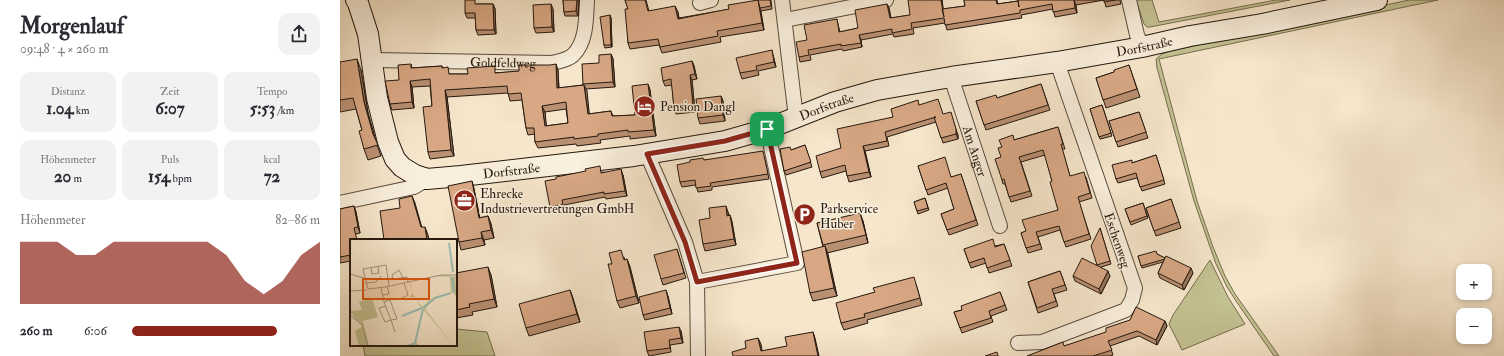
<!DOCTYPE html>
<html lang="de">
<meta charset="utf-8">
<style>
body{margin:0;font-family:"IM FELL Double Pica",serif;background:#f2f2f3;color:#2b2b33;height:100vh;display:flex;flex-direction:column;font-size:15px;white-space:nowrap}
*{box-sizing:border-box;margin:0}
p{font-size:13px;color:#7c7c81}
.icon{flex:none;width:22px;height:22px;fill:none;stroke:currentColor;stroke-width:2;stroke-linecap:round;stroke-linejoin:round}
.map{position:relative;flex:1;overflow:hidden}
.panel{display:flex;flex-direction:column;background:#fff;width:340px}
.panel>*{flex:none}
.tools{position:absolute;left:1116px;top:264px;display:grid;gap:8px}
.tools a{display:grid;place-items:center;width:36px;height:36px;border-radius:8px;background:#fff;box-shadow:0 2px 6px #0003;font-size:20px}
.pin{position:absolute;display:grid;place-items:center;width:34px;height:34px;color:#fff;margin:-17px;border-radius:8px;box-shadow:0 2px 6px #0006}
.round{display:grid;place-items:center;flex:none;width:42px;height:42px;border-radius:12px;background:#f2f2f3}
.summary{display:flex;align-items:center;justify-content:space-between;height:68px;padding:0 20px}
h1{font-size:22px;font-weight:800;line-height:30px}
.figures{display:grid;grid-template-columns:repeat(3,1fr);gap:6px;height:68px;padding:4px 20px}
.figures div{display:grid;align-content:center;border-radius:10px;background:#f2f2f3;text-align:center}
.figures b{font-size:17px;font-weight:800}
.figures small{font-size:11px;font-weight:400}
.figures p{font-size:11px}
.chart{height:112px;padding:8px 20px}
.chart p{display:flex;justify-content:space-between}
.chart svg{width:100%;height:72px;margin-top:4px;fill:#8f2418;opacity:.7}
ul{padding:0 20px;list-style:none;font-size:13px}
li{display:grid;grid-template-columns:64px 48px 1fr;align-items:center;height:30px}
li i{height:10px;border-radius:5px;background:#8f2418}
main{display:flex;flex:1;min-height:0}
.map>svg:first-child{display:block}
</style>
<main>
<section class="panel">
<div class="summary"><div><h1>Morgenlauf</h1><p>09:48 · 4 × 260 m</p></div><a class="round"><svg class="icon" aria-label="share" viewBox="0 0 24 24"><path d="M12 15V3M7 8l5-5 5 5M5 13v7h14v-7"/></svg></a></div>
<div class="figures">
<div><p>Distanz</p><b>1.04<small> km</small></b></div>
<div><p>Zeit</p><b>6:07</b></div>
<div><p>Tempo</p><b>5:53<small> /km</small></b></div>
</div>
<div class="figures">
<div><p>Höhenmeter</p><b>20<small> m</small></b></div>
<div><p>Puls</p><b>154<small> bpm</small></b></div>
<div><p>kcal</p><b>72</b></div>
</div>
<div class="chart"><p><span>Höhenmeter</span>82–86 m</p>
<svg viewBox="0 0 160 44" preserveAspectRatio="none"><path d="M0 44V6L10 6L20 6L30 14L40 14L50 6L60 6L70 6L80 6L90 6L100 6L110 14L120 30L130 38L140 30L150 14L160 6V44z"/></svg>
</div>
<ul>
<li><b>260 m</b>6:06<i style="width:77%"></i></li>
</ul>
</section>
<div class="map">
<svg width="1164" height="356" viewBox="0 0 1164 356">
<rect width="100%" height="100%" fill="#f6e6cb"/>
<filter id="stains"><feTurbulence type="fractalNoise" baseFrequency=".005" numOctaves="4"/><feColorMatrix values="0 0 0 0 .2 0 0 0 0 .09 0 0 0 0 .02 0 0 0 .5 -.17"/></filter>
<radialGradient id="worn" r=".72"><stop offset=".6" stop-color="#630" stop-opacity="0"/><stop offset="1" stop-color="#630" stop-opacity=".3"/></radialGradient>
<g fill="#c4c292" stroke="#746d50">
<polygon points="796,0 812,0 819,22 936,0 950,0 810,27 807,27 804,24"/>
<polygon points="1069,0 1098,0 819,59 857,201 873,247 885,276 895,294 939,356 934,356 898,304 887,287 876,264 854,201 817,68 816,59 822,54 830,51"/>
<polygon points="870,260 888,297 905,324 842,350 829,324 833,315"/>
<polygon points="116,329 147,332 155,356 25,356 23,345 116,345"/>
</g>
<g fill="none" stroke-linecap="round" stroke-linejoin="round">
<defs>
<g id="street">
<polyline points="442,0 456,118"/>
<polyline points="789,0 797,35 802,47"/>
<polyline points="360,3 371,0"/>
<polyline points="445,20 546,0"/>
<path id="s1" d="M33,60L212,63C219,61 228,60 233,55C247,42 246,17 247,0"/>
<path id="s2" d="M611,77L660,226"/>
<polyline points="307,154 345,242 357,282 358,356"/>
<polyline points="0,203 74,187 87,179"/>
<polyline points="357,282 457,263 427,129"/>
<polyline points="678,343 702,342 786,310 792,300 795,288 717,62"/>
</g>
<g id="secondary">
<path id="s3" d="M16,0L18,3L28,34L37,98L48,142L55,159L62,167L75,175L87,179L121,176L294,156L385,141L427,129L495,102L537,90L611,77L717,62L802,47L850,36L922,24L1037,0"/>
</g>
</defs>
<use href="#street" stroke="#594c3e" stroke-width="16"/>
<use href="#secondary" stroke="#25180f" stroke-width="22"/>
<use href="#street" stroke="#f9efdd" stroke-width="14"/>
<use href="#secondary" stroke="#f9efdd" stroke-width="20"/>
</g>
<g fill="#ba9072" stroke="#25180f" fill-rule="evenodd">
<polygon points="223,0 239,0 238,16 225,16 224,12"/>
<polygon points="285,0 306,0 309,11 338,12 339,18 419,4 431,0 432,9 421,11 424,30 380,37 381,42 322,53 319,45 290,49 288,43 288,9"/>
<polygon points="602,0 603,9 625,6 624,0 657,0 658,4 678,1 678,0 764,0 736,5 737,13 715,17 713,9 681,15 682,18 607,30 605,23 573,28 574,34 554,37 553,34 521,40 522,47 503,51 502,49 470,55 471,60 460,62 459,57 467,40 497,19 498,24 500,32 518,28 547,4 549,8 551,18 570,15"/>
<polygon points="764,0 780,0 781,4 766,7"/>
<polygon points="137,4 153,4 155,9 156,34 138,35 136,30 136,18 127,18 125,13"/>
<polygon points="213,9 214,32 196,33 194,28"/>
<polygon points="270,15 271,18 272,47 265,48 264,45"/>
<path d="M271,54L273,59L275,87L246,89L249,114L271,111L273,116L295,115L308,84L310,90L316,136L290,139V136L260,140L261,143L237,146L236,144L198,148L195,142V134L188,135L186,128L182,100L170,101L168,93L107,97L114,156L90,159L88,152L92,106L90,86L72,87L74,108L52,110L50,104L71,64L72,68L102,66L103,68L110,74H128L218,70L219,88L243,85V84L259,63ZM226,109L228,123L206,126L205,112Z"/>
<polygon points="433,55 436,67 418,71 419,75 402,79 400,73"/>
<polygon points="352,61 354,66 357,79 352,80 355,112 336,114 334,108 332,85 325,86 323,81"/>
<polygon points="0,62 21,70 28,113 36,142 41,156 28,160 24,149 22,130 16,109 0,112"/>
<polygon points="789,65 800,97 766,108 756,78 774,72"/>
<polygon points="701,84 710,110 646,130 636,101 657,98"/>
<polygon points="381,96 383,101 385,121 360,124 358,118"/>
<polygon points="579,105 603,114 618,135 618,139 603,143 596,122 547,137 549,146 525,151 531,177 509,182 506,171 482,178 480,172 501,148 553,117"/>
<polygon points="762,105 772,136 760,139 750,109"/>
<polygon points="799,112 808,138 778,147 769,121"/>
<polygon points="718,127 725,149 722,149 730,176 746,177 752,198 739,202 751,239 726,247 720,230 698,237 702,249 688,253 681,233 686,231 718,210 712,181 705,155 681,162 692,196 671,202 665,184 663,184 662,180 662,147 674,140"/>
<polygon points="465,145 472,167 446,175 444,171 451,150"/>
<polygon points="816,155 825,184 802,191 797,178 778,183 776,179 792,163"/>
<polygon points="424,156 429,179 372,187 372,190 358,192 356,185 342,187 340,182 350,162 364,160"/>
<polygon points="578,166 612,177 621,174 638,225 609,235 601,214 614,209 608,188 588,195"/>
<polygon points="262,172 283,175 287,196 266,199 265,197 224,205 225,209 212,212 210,207"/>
<polygon points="132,181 134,189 140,218 148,216 151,224 154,238 144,240 145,245 121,250 119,242"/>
<polygon points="585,198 589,210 578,214 574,202"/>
<polygon points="831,199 841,228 816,236 806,208"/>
<polygon points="803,203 808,218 791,225 785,209"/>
<polygon points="14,206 16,212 20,233 16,234 11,240 11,261 0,263 0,209"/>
<polygon points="388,212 389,215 390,215 392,222 396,245 365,251 363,244 370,218"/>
<polygon points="523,221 528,243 487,253 497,296 473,301 470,293 483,247 477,223"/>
<polygon points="760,228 771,264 761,267 770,276 761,294 735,281 733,276 757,265"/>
<polygon points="664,244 672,266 649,273 646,263 631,268 624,249 655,246"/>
<polygon points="337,249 346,278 323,285 321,279"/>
<polygon points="817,254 853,273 844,290 820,278 818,273 823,262 802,268 798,256"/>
<polygon points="284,257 285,260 287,259 290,267 299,303 280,308 277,301 272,264"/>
<polygon points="720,271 727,290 714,294 718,306 698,313 688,282"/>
<polygon points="116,273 151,275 157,307 132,312 133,315 116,318"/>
<polygon points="576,284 582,305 527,320 528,323 504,330 501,323"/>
<polygon points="230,290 240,322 189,336 186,328"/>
<polygon points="660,292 667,310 651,316 653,322 622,333 614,312 622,310"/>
<polygon points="328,296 332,314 305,320 303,315"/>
<polygon points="825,321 827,326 817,345 799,336 770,346 773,355 770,356 687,356 724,346"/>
<polygon points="341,331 343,343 330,345 331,352 309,356 307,351"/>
</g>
<g fill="#97765d" stroke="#25180f">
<polygon points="237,0 239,0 238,16 236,11"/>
<polygon points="418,0 420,8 424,30 422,23"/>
<polygon points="601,0 602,0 605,22 604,17"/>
<polygon points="734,0 736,5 737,13 735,8"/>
<polygon points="153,4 155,9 156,34 154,30"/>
<polygon points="211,4 213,9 214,32 212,27"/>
<polygon points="547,4 549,8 552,23 550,18"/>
<polygon points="335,6 338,12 340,25 338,19"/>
<polygon points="270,15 271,18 272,47 271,45"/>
<polygon points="519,35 521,40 522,47"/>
<polygon points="432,50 433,55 436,67 434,62"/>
<polygon points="271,54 273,59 275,87 273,82"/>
<polygon points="17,59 21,70 28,113 37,145 33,134 24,102"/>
<polygon points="352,61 354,66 357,79 355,74"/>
<polygon points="216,64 218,70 219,94 217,88"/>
<polygon points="350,75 352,80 355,112 353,106"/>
<polygon points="70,81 72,87 74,108 72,102"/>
<polygon points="308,84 310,90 316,136 314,130"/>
<polygon points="244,85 247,91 250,121 248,114"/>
<polygon points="105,90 107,97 114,156 111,150"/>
<polygon points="381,96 383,101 385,121 383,115"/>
<polygon points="202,106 205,112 207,132 205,126"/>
<polygon points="612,117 618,135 618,139 616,134"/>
<polygon points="523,146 525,151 531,177 529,172"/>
<polygon points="281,169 283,175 287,196 285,191"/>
<polygon points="132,181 134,189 141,226 139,218"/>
<polygon points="72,196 75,203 84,235 81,227"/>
<polygon points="14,206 16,212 20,233 18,227"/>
<polygon points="386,206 388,212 390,222 387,216"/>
<polygon points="520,213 523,221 528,243 526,235"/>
<polygon points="390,215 392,222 396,245 394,239"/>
<polygon points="148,216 151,224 154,238 151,230"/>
<polygon points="85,227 88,235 89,240 87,240"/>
<polygon points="141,232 144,240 145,245 142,238"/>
<polygon points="485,246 488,254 497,296 494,288"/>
<polygon points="287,259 290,267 299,303 296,296"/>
<polygon points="148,267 151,275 157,307 154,299"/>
<polygon points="851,268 853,273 844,290 842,285"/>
<polygon points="768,271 770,276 761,294 759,289"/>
<polygon points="230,290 233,298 240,322 237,314"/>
<polygon points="326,290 328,296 332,314 330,308"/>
<polygon points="825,321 827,326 817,345 816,340"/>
<polygon points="339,327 341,331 343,343 341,338"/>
<polygon points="473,332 475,338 479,356 478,356"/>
<polygon points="418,338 421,344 423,356 421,351"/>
</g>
<g fill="#d8a885" stroke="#25180f" fill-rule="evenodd">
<polygon points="125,0 135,0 135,4 153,4 154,30 136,30 135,13 125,13"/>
<polygon points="223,0 237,0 236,11 224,12"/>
<polygon points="285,0 305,0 308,11 335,6 338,19 389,9 388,5 418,0 422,23 377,31 378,36 320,47 318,39 288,43 285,9 288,9"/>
<polygon points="418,0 430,0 431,6 420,8"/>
<polygon points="568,0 601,0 604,17 602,9 625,6 624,0 656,0 657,4 678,1 679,7 678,0 735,0 734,0 735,8 713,12 712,4 680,10 680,13 605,25 604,18 571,23 572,29 552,33 552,29 519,35 521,43 501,46 501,44 468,50 469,55 459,57 456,42 467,40 464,25 497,19 499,32 518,28 515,10 547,4 550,18 570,15"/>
<polygon points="764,0 775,0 764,2"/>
<polygon points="211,4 212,27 194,28 193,5"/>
<polygon points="270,15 271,45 264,45 260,17"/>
<polygon points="432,50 434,62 416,66 417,70 400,73 396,58"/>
<polygon points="271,54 273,82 243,84 242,64 259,63 259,55"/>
<polygon points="17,59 24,102 33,134 38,145 24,149 19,131 22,130 13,98 0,100 0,62"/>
<polygon points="352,61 355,74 350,75 353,106 334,108 331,79 323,81 321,68"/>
<path d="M71,64V68L102,66V68L108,67L109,74H128L127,68L155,66V73L179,71V65H210L216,64L217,88L244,85L248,114L271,111L272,116L295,115L292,86L308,84L314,130L288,132V130L258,134V136L234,139V137L195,142L194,128H186L181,93L168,94L167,86L105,90L111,150L88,152L83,107L92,106L90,79L70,81L72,102L50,104L45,81L59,80L58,65ZM226,102L228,123L205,126L202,106Z"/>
<polygon points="789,65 797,89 763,100 756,78 774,72 774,70"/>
<polygon points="701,84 708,105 644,125 636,101 656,95 657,98"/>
<polygon points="381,96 383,115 358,118 356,99"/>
<polygon points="598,99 603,114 611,112 616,129 616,134 601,138 594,117 596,117 545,132 547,141 523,146 529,172 507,176 505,165 480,172 476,156 501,148 497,129 553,117 551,109 578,100 579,105"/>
<polygon points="762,105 771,133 759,137 750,109"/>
<polygon points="799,112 806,132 776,142 769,121"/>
<polygon points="718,127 723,144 721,144 730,176 744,172 750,193 738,197 749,234 724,242 719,226 696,232 700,244 686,248 681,233 686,231 682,220 718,210 710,182 712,181 703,150 679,157 690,191 669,197 664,179 662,180 655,159 661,157 658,148 662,147 659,140 673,135 674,140"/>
<polygon points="465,145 471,162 444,171 440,149 450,147 451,150"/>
<polygon points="423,151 428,174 370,183 371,186 356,188 355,180 340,182 337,165 350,162 350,160 363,158 364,160"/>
<polygon points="816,155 824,180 800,187 796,173 776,179 772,165 792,160 792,163"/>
<polygon points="605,157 611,177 621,174 636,220 607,230 601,214 614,209 606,183 586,190 578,166"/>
<polygon points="260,166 261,173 281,169 285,191 264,194 264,192 222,200 223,204 210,207 205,181 216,179 216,177 246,171 245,169"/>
<polygon points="132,181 139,218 148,216 151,230 141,232 142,238 119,242 108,186"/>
<polygon points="72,196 81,227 85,227 87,240 44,240 40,211 60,208 59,199"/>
<polygon points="585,198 588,208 577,211 574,202"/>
<polygon points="831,199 839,222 814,231 806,208"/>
<polygon points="803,203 807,216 790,222 785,209"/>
<polygon points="14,206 18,227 14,228 17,240 11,240 11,255 0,257 0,209"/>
<polygon points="386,206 387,216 390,215 394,239 363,244 359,220 370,218 369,208"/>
<polygon points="520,213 526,235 483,245 477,223"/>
<polygon points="760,228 770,261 757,265 751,246"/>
<polygon points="653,239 655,247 664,244 670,260 647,268 644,258 629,263 624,249"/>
<polygon points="485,246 494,288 470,293 462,252"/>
<polygon points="337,249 344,273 321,279 314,255"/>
<polygon points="281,250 284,260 287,259 296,296 277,301 268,264 272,264 269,253"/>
<polygon points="816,251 817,254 825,258 825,259 801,266 798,256"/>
<polygon points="826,256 851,268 842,285 818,273"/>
<polygon points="742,258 768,271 759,289 733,276"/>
<polygon points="148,267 154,299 129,304 130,307 116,310 116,273"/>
<polygon points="720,271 725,285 712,289 716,301 697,308 688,282"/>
<polygon points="574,277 580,298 524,314 525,317 501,323 496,303 535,292 533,288"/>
<polygon points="230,290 237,314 186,328 179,304"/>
<polygon points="326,290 330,308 303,315 299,297"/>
<polygon points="660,292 665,305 649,311 651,318 620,328 614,312 622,310 621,306"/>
<polygon points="796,307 825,321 816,340 797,331 768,341 772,350 753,356 687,356 723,342 724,346 766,332 766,328 790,320"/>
<polygon points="339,327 341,338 329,340 330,348 307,351 304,332"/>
<polygon points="473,332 478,356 393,356 392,352 406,348 405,341 418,338 421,351 447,346 445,337"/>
<polygon points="657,352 658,356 645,356"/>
</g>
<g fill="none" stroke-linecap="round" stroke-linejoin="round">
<defs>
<polygon id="route" points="427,129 457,263 357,282 345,242 307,154 385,141"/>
</defs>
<use href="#route" stroke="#fff" stroke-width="8"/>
<use href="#route" stroke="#8f2418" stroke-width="5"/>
</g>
<defs>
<symbol id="hotel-disc" viewBox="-11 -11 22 22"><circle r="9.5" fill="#8f2418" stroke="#f9efdd"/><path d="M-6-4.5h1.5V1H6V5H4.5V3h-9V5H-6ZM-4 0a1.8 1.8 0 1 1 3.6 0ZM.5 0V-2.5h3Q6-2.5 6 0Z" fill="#fff"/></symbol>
<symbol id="office-disc" viewBox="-11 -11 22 22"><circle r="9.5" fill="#8f2418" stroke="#f9efdd"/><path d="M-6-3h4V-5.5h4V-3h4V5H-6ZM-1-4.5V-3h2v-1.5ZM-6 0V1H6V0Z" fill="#fff"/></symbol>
<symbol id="parking-disc" viewBox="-11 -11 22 22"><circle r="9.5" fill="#8f2418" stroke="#f9efdd"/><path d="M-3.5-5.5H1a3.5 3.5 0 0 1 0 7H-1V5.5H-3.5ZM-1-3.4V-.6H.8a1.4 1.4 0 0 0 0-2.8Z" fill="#fff"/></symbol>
</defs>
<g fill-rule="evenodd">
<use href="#hotel-disc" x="292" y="94" width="25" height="25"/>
<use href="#office-disc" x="112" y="188" width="25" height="25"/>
<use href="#parking-disc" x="452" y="202" width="25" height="25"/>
</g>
<g text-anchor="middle" stroke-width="3" stroke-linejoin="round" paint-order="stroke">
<g font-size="13" fill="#25180f" stroke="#f9efdd">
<text dy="5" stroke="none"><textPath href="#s3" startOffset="935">Dorfstraße</textPath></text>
<text dy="5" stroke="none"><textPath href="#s1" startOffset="130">Goldfeldweg</textPath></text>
<text dy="5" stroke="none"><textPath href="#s3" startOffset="611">Dorfstraße</textPath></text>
<text dy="5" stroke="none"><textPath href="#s2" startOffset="78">Am Anger</textPath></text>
<text dy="5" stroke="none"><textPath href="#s3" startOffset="288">Dorfstraße</textPath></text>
<text transform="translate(778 240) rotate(71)" y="5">Eschenweg</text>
</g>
<g font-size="13" fill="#25180f" stroke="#f9efdd" text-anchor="start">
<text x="320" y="111">Pension Dangl</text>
<text x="140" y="198">Ehrecke<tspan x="140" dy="15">Industrievertretungen GmbH</tspan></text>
<text x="480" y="213">Parkservice<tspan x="480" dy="15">Huber</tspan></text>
</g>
</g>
<g transform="translate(10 239)">
<rect width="107" height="107" fill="#f6e6cb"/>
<path d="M93,36L105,38L107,59L103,53L85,59L75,70L104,107L73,70L66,103L68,106L57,107L65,104L73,69L72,67V69L51,77L71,69L65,58H60L63,54L59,43ZM87,37L100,38L101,54L84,58L72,68L63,56L60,43ZM15,59H22L28,78L13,82L19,107H9L5,92L13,87L3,77L6,76L3,77L0,72L12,71L9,63L15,61Z" fill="#c4c292" fill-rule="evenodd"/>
<path fill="none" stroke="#9dc0b6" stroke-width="2" d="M99,4L103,33M102,38L104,54M73,69L85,59L101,54M52,77L72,69M58,107L65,104L73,70"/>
<path fill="none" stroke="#a29480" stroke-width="1" d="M21,29L22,35L29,34L28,28M0,35L14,39M106,36L107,55M43,40L42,36L49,31L53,39M38,41L57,38L58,43M15,44L26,43L31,37M39,47L36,26L13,30L18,50L35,48L91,36H107M31,49L34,63L40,61L47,80L41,81L34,63M0,52L17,51M33,56L39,55L37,47M52,59L58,56L54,44M36,67L29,69L31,74L35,83L41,81M0,76L12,86L18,107M41,81L45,93"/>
<path fill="#de560c" fill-opacity="0.15" stroke="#de560c" stroke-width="2" d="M13,40H79V60H13Z"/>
<rect width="107" height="107" fill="none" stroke="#25180f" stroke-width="2"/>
</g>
<rect width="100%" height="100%" filter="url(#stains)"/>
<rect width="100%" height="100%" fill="url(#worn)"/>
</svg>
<div class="tools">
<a>+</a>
<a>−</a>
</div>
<div class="pin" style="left:427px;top:129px;background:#1e9e55"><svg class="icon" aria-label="arrive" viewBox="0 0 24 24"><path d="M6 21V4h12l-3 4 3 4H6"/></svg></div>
</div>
</main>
